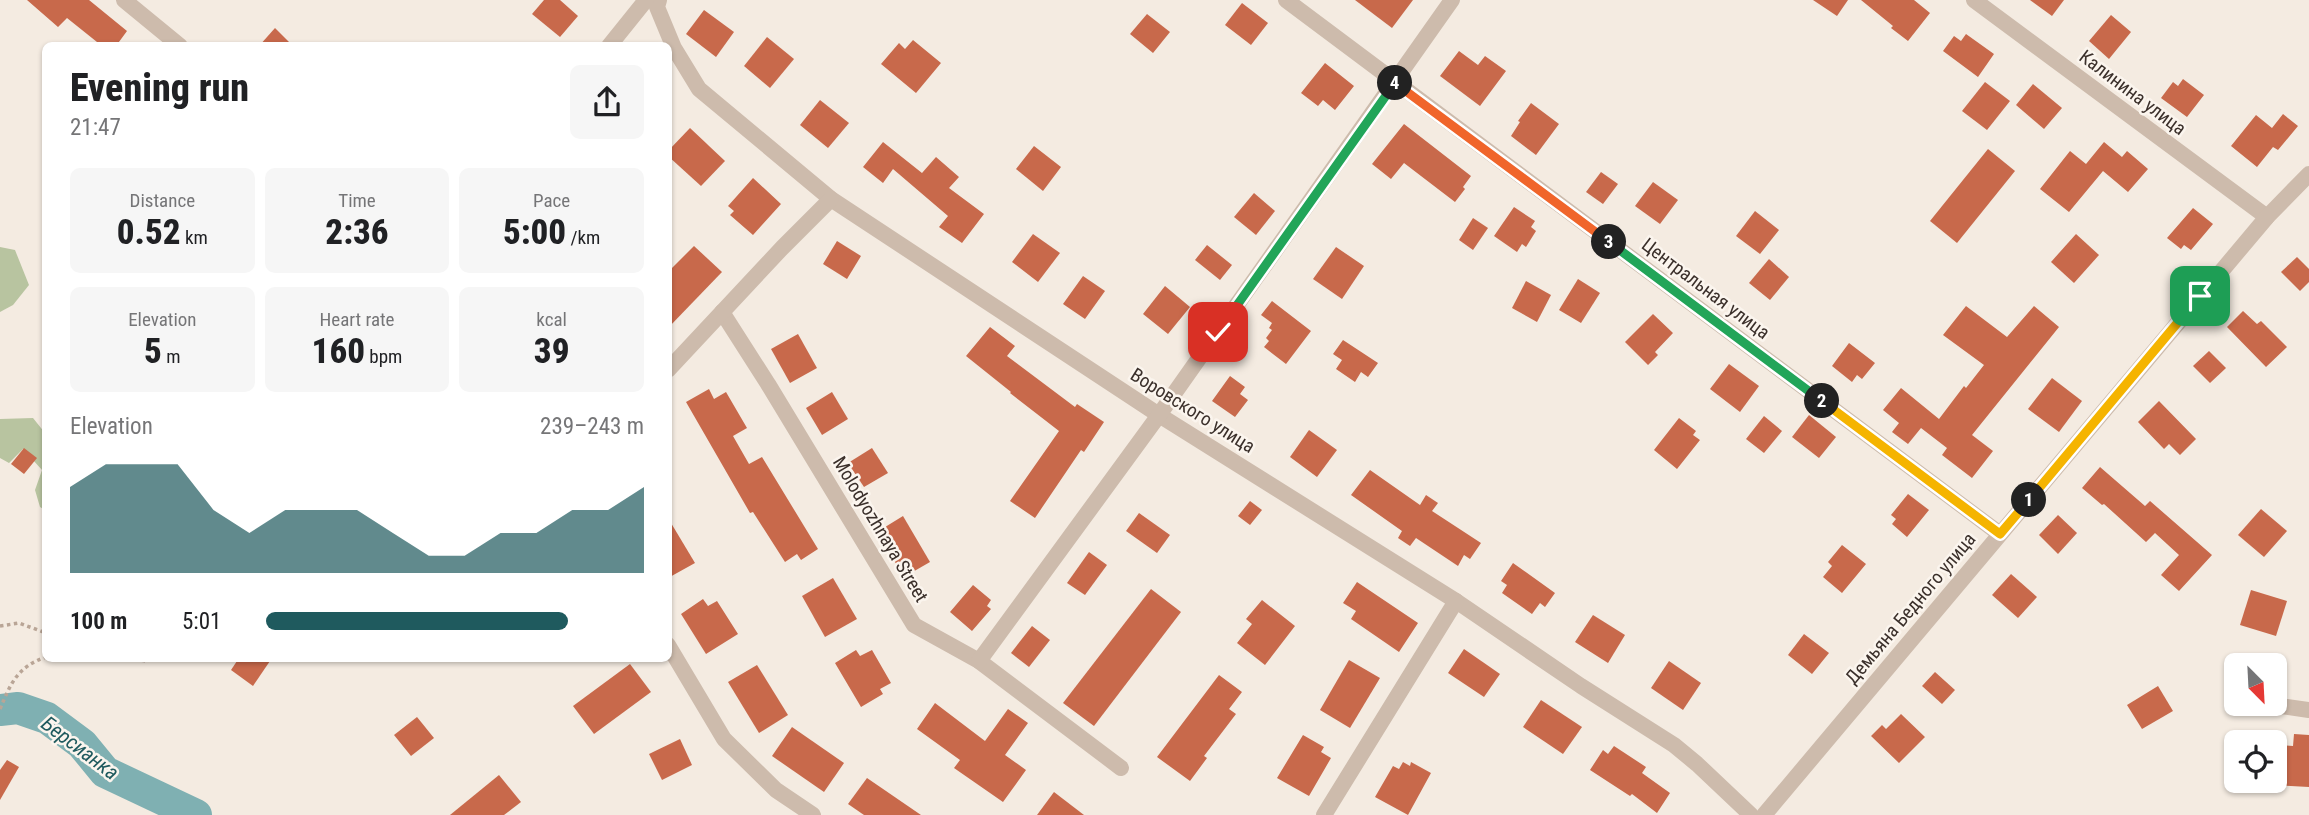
<!DOCTYPE html>
<meta charset="utf-8">
<style>
body{margin:0;font-family:"Roboto Condensed",sans-serif;background:#f6f6f6;color:#202124;height:100vh;display:flex;flex-direction:column;font-size:26px;white-space:nowrap}
*{box-sizing:border-box;margin:0}
p{font-size:23px;color:#757577}
.icon{flex:none;width:38px;height:38px;fill:none;stroke:currentColor;stroke-width:2;stroke-linecap:round;stroke-linejoin:round}
.map{position:relative;flex:1;overflow:hidden}
.side{position:absolute;left:42px;top:42px;width:630px;height:620px;display:flex;flex-direction:column;background:#fff;border-radius:10px;box-shadow:0 2px 5px #0004}
.side>*{flex:none}
.needle{width:46px;rotate:156deg}
.buttons{position:absolute;left:2224px;top:653px;display:grid;gap:14px}
.buttons a{display:grid;place-items:center;width:63px;height:63px;border-radius:10px;background:#fff;box-shadow:0 2px 5px #0004;font-size:35px}
.pin{position:absolute;display:grid;place-items:center;width:60px;height:60px;color:#fff;margin:-30px;border-radius:14px;box-shadow:0 4px 10px #0006}
.km{position:absolute;width:35px;height:35px;margin:-18px;border-radius:50%;background:#222;color:#fff;font-size:19px;line-height:35px;text-align:center}
.round{display:grid;place-items:center;flex:none;width:74px;height:74px;border-radius:10px;background:#f6f6f6}
.headline{display:flex;align-items:center;justify-content:space-between;height:119px;padding:0 28px}
h1{font-size:38px;font-weight:800;line-height:52px}
.stats{display:grid;grid-template-columns:repeat(3,1fr);gap:10px;height:119px;padding:7px 28px}
.stats div{display:grid;align-content:center;border-radius:10px;background:#f6f6f6;text-align:center}
.stats b{font-size:35px;font-weight:800}
.stats small{font-size:19px;font-weight:400}
.stats p{font-size:19px}
.chart{height:196px;padding:14px 28px}
.chart p{display:flex;justify-content:space-between}
.chart svg{width:100%;height:126px;margin-top:7px;fill:#1f5a5e;opacity:.7}
ul{padding:0 28px;list-style:none;font-size:23px}
li{display:grid;grid-template-columns:112px 84px 1fr;align-items:center;height:52px}
li i{height:18px;border-radius:9px;background:#1f5a5e}
.map>svg:first-child{display:block}
</style>
<div class="map">
<svg width="2309" height="815" viewBox="0 0 2309 815">
<rect width="100%" height="100%" fill="#f4ebe1"/>
<g fill="#b8c4a0">
<polygon points="0,247 15,250 29,285 13,305 0,312"/>
<polygon points="33,418 45,433 45,510 40,507 35,490 42,470 23,449 9,463 0,458 0,419"/>
</g>
<g fill="none" stroke-linecap="round" stroke-linejoin="round">
<polyline stroke="#7fb0b2" stroke-width="32" points="0,710 18,708 47,718 82,744 105,772 196,815"/>
</g>
<g fill="#c8694b">
<polygon points="27,0 89,0 127,31 116,46 102,46 67,18 58,27"/>
<polygon points="544,0 560,0 578,16 560,37 532,14"/>
<polygon points="1355,0 1413,0 1392,28"/>
<polygon points="1813,0 1848,0 1837,16"/>
<polygon points="1861,0 1914,0 1930,13 1908,41 1891,28 1893,26"/>
<polygon points="2030,0 2064,0 2052,16"/>
<polygon points="1242,3 1268,23 1251,45 1225,25"/>
<polygon points="704,10 734,32 716,57 686,34"/>
<polygon points="1147,14 1170,32 1153,53 1130,34"/>
<polygon points="2111,15 2131,32 2109,59 2089,41"/>
<polygon points="275,28 293,46 259,46"/>
<polygon points="1966,34 1994,54 1978,77 1943,51 1954,36 1961,41"/>
<polygon points="767,37 794,59 770,88 744,66"/>
<polygon points="913,40 941,63 916,93 881,64 899,43 905,49"/>
<polygon points="1459,51 1478,65 1485,56 1506,71 1480,106 1440,76"/>
<polygon points="1325,63 1354,86 1335,110 1323,100 1318,106 1301,93"/>
<polygon points="2183,79 2204,95 2187,117 2161,98 2173,82 2178,86"/>
<polygon points="1985,82 2010,101 1987,130 1962,111"/>
<polygon points="2033,84 2062,108 2044,129 2016,105"/>
<polygon points="820,100 849,123 828,148 800,125"/>
<polygon points="1531,103 1559,124 1536,155 1511,136 1520,122 1518,121"/>
<polygon points="2283,114 2298,126 2278,150 2273,147 2257,167 2231,146 2256,115 2272,128"/>
<polygon points="1404,124 1471,176 1463,187 1465,189 1455,202 1404,163 1391,179 1372,164"/>
<polygon points="690,128 725,161 701,186 668,156 668,151"/>
<polygon points="883,142 922,173 936,157 959,177 949,188 984,214 962,243 939,227 948,216 893,169 883,183 863,167"/>
<polygon points="2104,142 2122,157 2127,151 2148,169 2128,192 2103,171 2069,212 2040,189 2070,151 2086,164"/>
<polygon points="1034,146 1061,167 1043,191 1016,169"/>
<polygon points="1988,149 2015,171 1957,243 1930,221"/>
<polygon points="1601,172 1618,184 1603,204 1586,192"/>
<polygon points="753,178 781,204 753,235 730,215 734,211 728,206"/>
<polygon points="1653,182 1678,200 1660,224 1635,206"/>
<polygon points="1254,193 1275,211 1256,235 1234,217"/>
<polygon points="1514,207 1535,221 1531,227 1536,231 1526,247 1522,244 1517,252 1494,236"/>
<polygon points="2193,208 2213,224 2191,250 2184,245 2181,249 2167,238"/>
<polygon points="1755,211 1779,230 1760,254 1736,236"/>
<polygon points="1473,218 1488,228 1473,250 1459,240"/>
<polygon points="1033,234 1060,253 1038,282 1012,262"/>
<polygon points="2076,234 2099,255 2074,283 2051,262"/>
<polygon points="837,241 861,256 847,279 823,264"/>
<polygon points="1207,245 1232,265 1220,280 1195,260"/>
<polygon points="694,246 722,272 668,328 668,272"/>
<polygon points="1336,247 1364,266 1342,299 1313,279"/>
<polygon points="2297,257 2309,269 2309,282 2300,291 2281,272"/>
<polygon points="1769,259 1789,277 1770,300 1749,283"/>
<polygon points="1083,276 1105,291 1085,319 1063,304"/>
<polygon points="1578,279 1600,293 1581,323 1559,310"/>
<polygon points="1526,281 1551,295 1537,322 1512,308"/>
<polygon points="1165,286 1190,307 1168,334 1143,314"/>
<polygon points="1272,301 1311,331 1286,364 1264,347 1269,341 1266,338 1272,330 1269,328 1272,323 1261,315"/>
<polygon points="1966,306 2007,337 2034,306 2059,327 1972,435 1993,451 1972,478 1942,455 1947,448 1921,428 1908,444 1892,432 1899,423 1883,410 1901,388 1939,419 1964,386 1966,388 1984,365 1943,335"/>
<polygon points="2243,311 2257,324 2261,321 2287,347 2266,367 2227,327"/>
<polygon points="1653,314 1673,333 1655,352 1658,355 1648,365 1625,342"/>
<polygon points="990,327 1015,346 1007,356 1075,407 1077,404 1104,422 1084,452 1081,450 1035,518 1010,501 1059,431 1010,393 1011,392 966,356"/>
<polygon points="798,334 817,368 790,383 771,349"/>
<polygon points="1343,340 1378,363 1368,377 1361,372 1355,382 1336,369 1342,360 1333,354"/>
<polygon points="1849,343 1875,363 1862,379 1857,375 1852,382 1832,366"/>
<polygon points="2209,351 2226,368 2210,383 2193,366"/>
<polygon points="1729,364 1759,386 1740,412 1710,389"/>
<polygon points="1230,376 1245,387 1240,394 1248,400 1235,417 1212,401"/>
<polygon points="2052,378 2082,401 2059,432 2028,409"/>
<polygon points="709,389 714,399 726,392 747,428 733,436 749,464 762,457 818,549 801,560 797,554 785,562 753,512 750,513 686,402"/>
<polygon points="832,392 848,419 822,435 806,408"/>
<polygon points="2159,401 2196,439 2180,455 2169,444 2164,449 2138,422"/>
<polygon points="1809,415 1836,437 1819,458 1792,437"/>
<polygon points="1764,416 1782,431 1764,453 1746,439"/>
<polygon points="1679,418 1696,431 1693,435 1700,440 1677,469 1654,450"/>
<polygon points="1309,430 1337,450 1317,477 1290,457"/>
<polygon points="24,448 37,458 24,474 11,464"/>
<polygon points="872,448 888,473 864,487 848,463"/>
<polygon points="2100,467 2145,506 2150,501 2212,555 2179,591 2161,575 2179,555 2155,533 2146,542 2104,504 2102,505 2082,488"/>
<polygon points="1370,470 1420,505 1426,495 1438,503 1432,511 1481,543 1470,559 1464,555 1458,566 1416,538 1410,546 1398,538 1402,531 1351,495"/>
<polygon points="1908,494 1929,510 1907,537 1892,524 1896,519 1891,515"/>
<polygon points="1250,501 1262,510 1250,525 1238,516"/>
<polygon points="2261,509 2287,531 2264,557 2238,535"/>
<polygon points="1139,513 1170,535 1157,553 1126,531"/>
<polygon points="2058,515 2077,533 2058,554 2039,535"/>
<polygon points="903,516 930,562 904,577 877,532"/>
<polygon points="668,518 695,563 668,578"/>
<polygon points="1842,545 1866,564 1842,593 1823,577 1832,566 1828,562"/>
<polygon points="1089,552 1107,565 1085,595 1067,583"/>
<polygon points="1513,563 1555,593 1545,607 1540,603 1532,614 1502,593 1507,585 1501,581"/>
<polygon points="2011,574 2037,597 2018,618 1992,595"/>
<polygon points="833,578 857,619 825,637 802,596"/>
<polygon points="1357,582 1418,623 1399,652 1351,619 1356,611 1343,603"/>
<polygon points="973,585 991,600 987,606 991,609 972,631 950,612"/>
<polygon points="1151,589 1181,612 1094,726 1063,703"/>
<polygon points="2251,590 2287,601 2276,636 2240,625"/>
<polygon points="703,599 708,606 717,601 738,634 706,654 681,614"/>
<polygon points="1262,600 1295,626 1265,665 1237,643 1252,624 1246,619"/>
<polygon points="1593,615 1625,635 1608,663 1575,642"/>
<polygon points="1032,626 1050,640 1029,667 1011,653"/>
<polygon points="1804,634 1829,653 1812,674 1788,655"/>
<polygon points="1464,649 1500,674 1484,697 1448,673"/>
<polygon points="856,650 860,656 872,650 891,683 880,689 883,694 861,707 835,663"/>
<polygon points="239,658 272,658 253,686 231,670"/>
<polygon points="1349,660 1380,678 1350,728 1320,710"/>
<polygon points="1669,661 1701,683 1683,710 1651,688"/>
<polygon points="630,664 651,692 594,734 573,706"/>
<polygon points="757,665 788,715 759,733 728,682"/>
<polygon points="1935,672 1955,690 1942,704 1922,686"/>
<polygon points="1219,675 1242,692 1229,709 1236,714 1204,756 1207,758 1190,781 1157,757"/>
<polygon points="2158,686 2173,711 2142,729 2127,705"/>
<polygon points="1541,700 1582,727 1563,754 1523,727"/>
<polygon points="935,703 985,741 1008,709 1028,723 1005,755 1026,770 1003,802 954,768 960,760 917,729"/>
<polygon points="1901,714 1925,737 1899,763 1871,736 1882,725 1886,729"/>
<polygon points="417,717 434,738 411,756 394,735"/>
<polygon points="792,727 844,763 824,792 772,756"/>
<polygon points="2294,734 2309,735 2309,787 2275,785 2275,745 2293,746"/>
<polygon points="1303,735 1324,747 1321,752 1331,758 1309,796 1277,778"/>
<polygon points="680,739 692,765 662,780 649,754"/>
<polygon points="1614,746 1646,767 1642,773 1670,793 1657,813 1632,794 1630,796 1590,770 1603,750 1608,754"/>
<polygon points="7,760 19,767 0,800 0,770"/>
<polygon points="1403,762 1410,766 1411,762 1431,773 1408,815 1375,797 1393,766 1399,769"/>
<polygon points="499,775 521,802 504,815 450,815"/>
<polygon points="867,778 921,815 864,815 848,804"/>
<polygon points="1054,792 1084,815 1037,815"/>
</g>
<g fill="none" stroke-linecap="round" stroke-linejoin="round">
<g stroke="#b9a596" stroke-width="3.5" stroke-dasharray="3.5 3.5" stroke-linecap="butt">
<polyline points="0,626 19,623 46,633"/>
<polyline points="128,658 146,661 151,658"/>
<path d="M0,709C11,683 17,667 46,657"/>
</g>
<g stroke="#cdbbac" stroke-width="16">
<polyline points="124,0 180,46"/>
<polyline points="659,0 657,7 674,48 699,89 831,199 1159,415 1456,601 1581,686 1674,745 1697,764 1751,815"/>
<polyline points="1286,0 2000,534"/>
<polyline points="1974,0 2267,217"/>
<polyline points="609,46 646,0"/>
<polyline points="722,312 768,384 914,625 979,661 1121,768"/>
<polyline points="668,370 782,248 831,199"/>
<polyline points="668,645 724,739 776,790 813,815"/>
<polyline points="979,661 1159,415 1452,0"/>
<polyline points="2281,706 2309,710"/>
<polyline points="1324,815 1456,601"/>
<polyline points="1764,815 2267,217 2309,174"/>
</g>
</g>
<g fill="none" stroke-linecap="round" stroke-linejoin="round">
<defs>
<polyline id="split-1" points="2029,500 2200,296"/>
<polyline id="split-2" points="1822,401 2000,534 2029,500"/>
<polyline id="split-3" points="1609,242 1822,401"/>
<polyline id="split-4" points="1395,83 1609,242"/>
<polyline id="split-5" points="1218,332 1395,83"/>
</defs>
<use href="#split-1" stroke="#fff" stroke-width="14"/>
<use href="#split-2" stroke="#fff" stroke-width="14"/>
<use href="#split-3" stroke="#fff" stroke-width="14"/>
<use href="#split-4" stroke="#fff" stroke-width="14"/>
<use href="#split-5" stroke="#fff" stroke-width="14"/>
<use href="#split-1" stroke="#f5b400" stroke-width="9"/>
<use href="#split-2" stroke="#f5b400" stroke-width="9"/>
<use href="#split-3" stroke="#22a559" stroke-width="9"/>
<use href="#split-4" stroke="#f0652b" stroke-width="9"/>
<use href="#split-5" stroke="#22a559" stroke-width="9"/>
</g>
<g text-anchor="middle" stroke-width="5" stroke-linejoin="round" paint-order="stroke">
<g font-size="19" fill="#3b302b" stroke="#fbf5ee">
<text transform="translate(2133 92) rotate(37)" y="7">Калинина улица</text>
<text transform="translate(1706 288) rotate(37)" y="7">Центральная улица</text>
<text transform="translate(1193 410) rotate(32)" y="7">Воровского улица</text>
<text transform="translate(881 529) rotate(59)" y="7">Molodyozhnaya Street</text>
<text transform="translate(1910 608) rotate(-50)" y="7">Демьяна Бедного улица</text>
</g>
<g font-size="21" font-style="italic" fill="#1f5a5e" stroke="#fbf5ee">
<text transform="translate(80 748) rotate(37)" y="7">Берсианка</text>
</g>
</g>
</svg>
<div class="buttons">
<a><svg class="needle" viewBox="-14 -14 28 28"><path d="M0-13l5 13h-10z" fill="#e53935"/><path d="M0 13l5-13h-10z" fill="#757577"/></svg></a>
<a><svg class="icon" aria-label="locate" viewBox="0 0 24 24"><circle cx="12" cy="12" r="6"/><path d="M12 2v4M12 18v4M2 12h4M18 12h4"/></svg></a>
</div>
<div class="pin" style="left:2200px;top:296px;background:#1e9e55"><svg class="icon" aria-label="arrive" viewBox="0 0 24 24"><path d="M6 21V4h12l-3 4 3 4H6"/></svg></div>
<div class="pin" style="left:1218px;top:332px;background:#d93025"><svg class="icon" aria-label="check" viewBox="0 0 24 24"><path d="M5 12l5 5 9-10"/></svg></div>
<b class="km" style="left:2029px;top:500px">1</b>
<b class="km" style="left:1822px;top:401px">2</b>
<b class="km" style="left:1609px;top:242px">3</b>
<b class="km" style="left:1395px;top:83px">4</b>
<section class="side">
<div class="headline"><div><h1>Evening run</h1><p>21:47</p></div><a class="round"><svg class="icon" aria-label="share" viewBox="0 0 24 24"><path d="M12 15V3M7 8l5-5 5 5M5 13v7h14v-7"/></svg></a></div>
<div class="stats">
<div><p>Distance</p><b>0.52<small> km</small></b></div>
<div><p>Time</p><b>2:36</b></div>
<div><p>Pace</p><b>5:00<small> /km</small></b></div>
</div>
<div class="stats">
<div><p>Elevation</p><b>5<small> m</small></b></div>
<div><p>Heart rate</p><b>160<small> bpm</small></b></div>
<div><p>kcal</p><b>39</b></div>
</div>
<div class="chart"><p><span>Elevation</span>239–243 m</p>
<svg viewBox="0 0 160 44" preserveAspectRatio="none"><path d="M0 44V14L10 6L20 6L30 6L40 22L50 30L60 22L70 22L80 22L90 30L100 38L110 38L120 30L130 30L140 22L150 22L160 14V44z"/></svg>
</div>
<ul>
<li><b>100 m</b>5:01<i style="width:80%"></i></li>
</ul>
</section>
</div>
